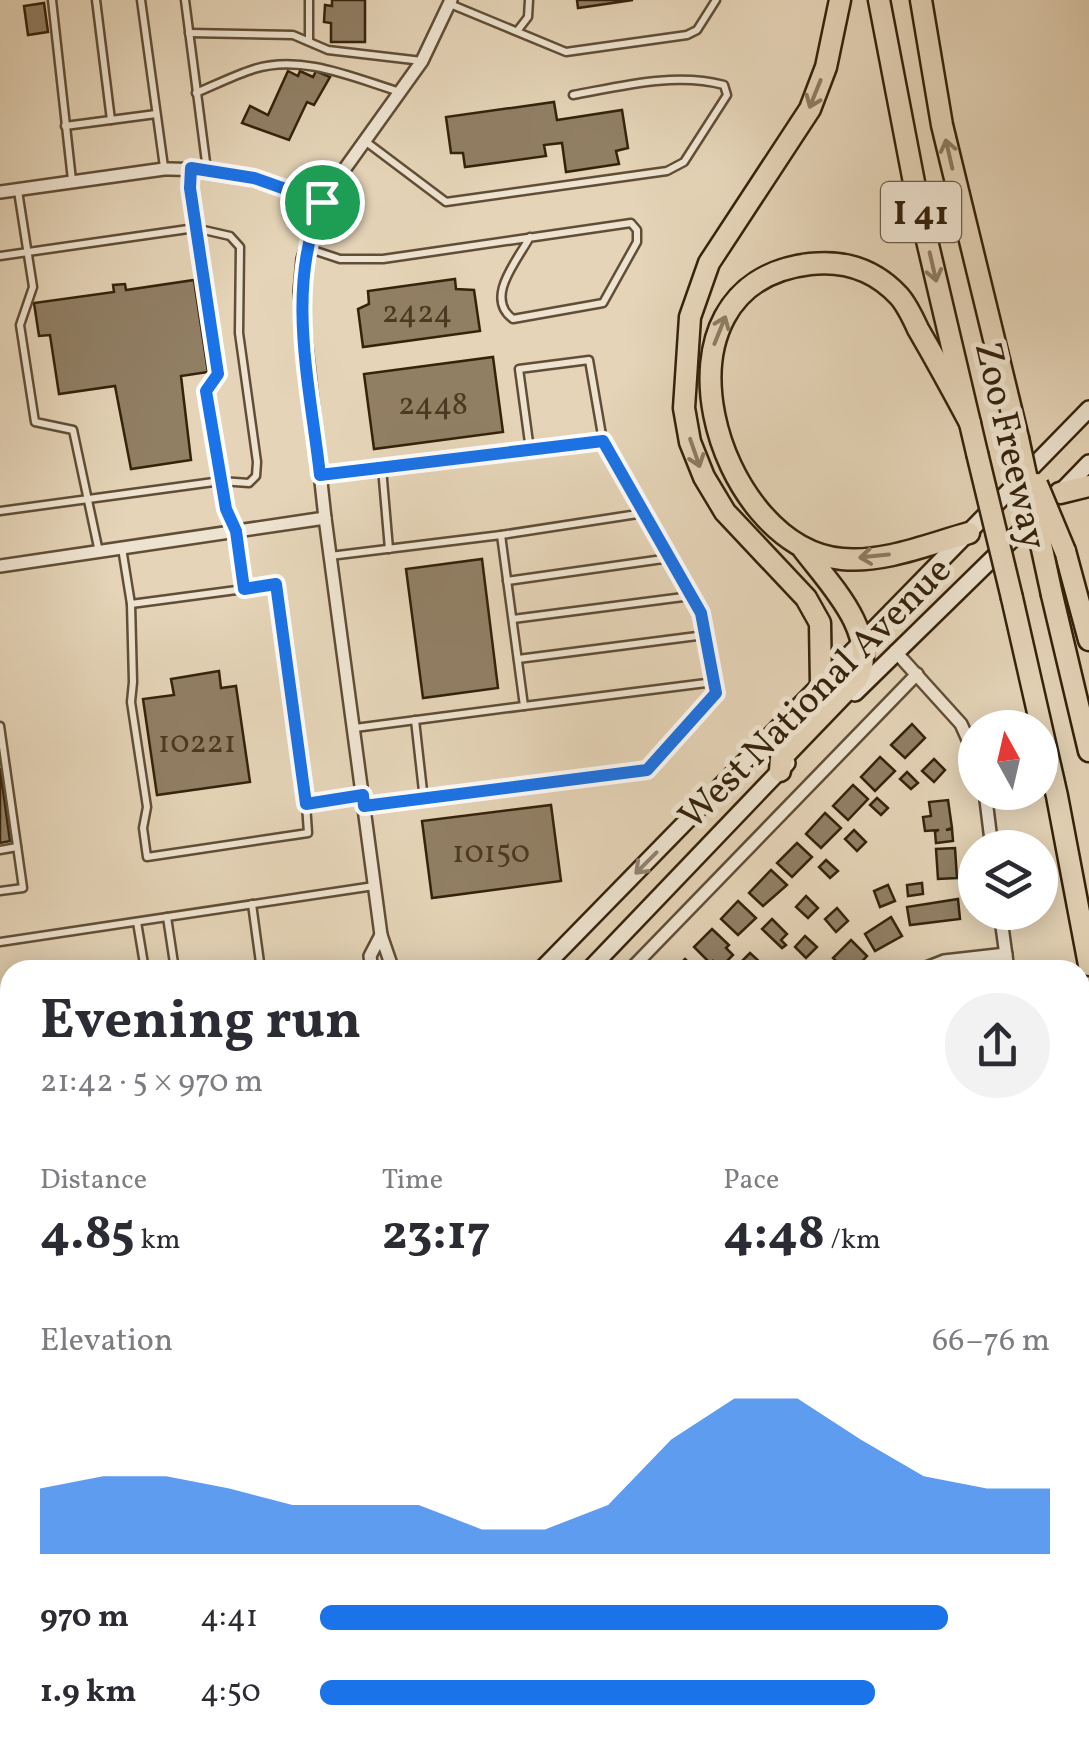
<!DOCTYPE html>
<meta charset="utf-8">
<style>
body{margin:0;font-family:Vollkorn,serif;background:#f2f2f3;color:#2b2b33;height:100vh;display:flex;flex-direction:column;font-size:38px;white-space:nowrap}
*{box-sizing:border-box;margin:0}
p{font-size:32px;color:#7c7c81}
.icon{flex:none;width:55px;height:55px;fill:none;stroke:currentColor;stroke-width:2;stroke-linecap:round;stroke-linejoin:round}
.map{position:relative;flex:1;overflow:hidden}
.sheet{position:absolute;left:0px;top:960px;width:1090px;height:792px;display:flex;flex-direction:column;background:#fff;border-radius:30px 30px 0 0;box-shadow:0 5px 25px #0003}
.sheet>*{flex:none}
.needle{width:65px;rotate:352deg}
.buttons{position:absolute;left:958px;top:710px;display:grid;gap:20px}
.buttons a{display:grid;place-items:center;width:100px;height:100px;border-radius:50%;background:#fff;box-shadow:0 5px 25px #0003;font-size:50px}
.pin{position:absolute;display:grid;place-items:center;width:85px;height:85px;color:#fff;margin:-42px;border:5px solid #fff;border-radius:50%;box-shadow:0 2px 10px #0007}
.round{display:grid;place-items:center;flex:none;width:105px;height:105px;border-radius:52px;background:#f2f2f3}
.overview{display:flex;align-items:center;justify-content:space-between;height:170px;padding:0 40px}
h1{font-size:55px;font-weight:700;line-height:75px}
.stats{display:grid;grid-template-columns:repeat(3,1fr);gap:15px;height:170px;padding:10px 40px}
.stats div{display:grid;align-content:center}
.stats b{font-size:50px;font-weight:700}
.stats small{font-size:28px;font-weight:400}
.stats p{font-size:28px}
.chart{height:280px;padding:20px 40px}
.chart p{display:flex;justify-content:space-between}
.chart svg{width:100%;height:180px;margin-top:10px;fill:#1a73e8;opacity:.7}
ul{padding:0 40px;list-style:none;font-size:32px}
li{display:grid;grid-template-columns:160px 120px 1fr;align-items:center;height:75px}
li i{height:25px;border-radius:12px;background:#1a73e8}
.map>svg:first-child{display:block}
</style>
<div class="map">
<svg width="1089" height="1752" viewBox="0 0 1089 1752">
<rect width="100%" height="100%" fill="#e5d4b7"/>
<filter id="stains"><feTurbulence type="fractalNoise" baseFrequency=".002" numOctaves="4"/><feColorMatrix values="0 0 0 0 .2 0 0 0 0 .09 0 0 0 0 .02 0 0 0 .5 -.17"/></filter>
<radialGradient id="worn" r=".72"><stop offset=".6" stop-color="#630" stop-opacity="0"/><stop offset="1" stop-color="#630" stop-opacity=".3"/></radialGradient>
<g fill="#917f64" stroke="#35220b" stroke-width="2.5">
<polygon points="332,0 365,0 365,42 331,42 331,23 324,22 325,5 332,6"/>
<polygon points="577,0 633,0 578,8"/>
<polygon points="44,3 48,32 28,35 24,6"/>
<polygon points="288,71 298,76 300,71 313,77 316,71 330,77 314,105 307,102 289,140 242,123 250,106 268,115"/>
<polygon points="554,102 557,120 622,110 628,148 616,151 619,164 566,172 562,143 544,145 546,156 465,167 463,153 451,153 446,117"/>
<polygon points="455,279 456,289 474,290 480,331 363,347 358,309 369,304 368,291"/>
<polygon points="194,280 208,372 181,376 191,460 131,469 115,386 59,394 50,335 39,336 34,303 114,292 113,285 125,284 126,290"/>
<polygon points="493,357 503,432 374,449 364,374"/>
<polygon points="482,559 498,688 423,698 406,569"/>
<polygon points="219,671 221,688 236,686 250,782 157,795 143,699 174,695 171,679"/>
<polygon points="912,724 925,738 905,758 891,745"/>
<polygon points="880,757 895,771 875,791 861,777"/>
<polygon points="934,759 945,770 934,782 922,771"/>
<polygon points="0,768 10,841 0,843"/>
<polygon points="907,772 918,783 911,789 900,779"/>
<polygon points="853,785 868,799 848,820 833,806"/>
<polygon points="877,798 888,808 881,815 870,805"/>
<polygon points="948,800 952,828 946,830 952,829 953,841 936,843 935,832 939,830 925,831 923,817 931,816 929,802"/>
<polygon points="551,805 561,881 432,898 422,821"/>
<polygon points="825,813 841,828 821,848 806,834"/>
<polygon points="854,830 866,842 857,851 845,839"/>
<polygon points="797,843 812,857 792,877 777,863"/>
<polygon points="955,848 957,878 938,879 936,849"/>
<polygon points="826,860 838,871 830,878 819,867"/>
<polygon points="771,870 787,885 763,906 749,893"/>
<polygon points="922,883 923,894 908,896 907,885"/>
<polygon points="888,885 895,901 880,907 874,891"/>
<polygon points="806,896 818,908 808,918 796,907"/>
<polygon points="958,899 960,919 910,925 907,907"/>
<polygon points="738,901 756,918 738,935 721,919"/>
<polygon points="837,908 848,921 836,932 825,919"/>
<polygon points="891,917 902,936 875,951 865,934"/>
<polygon points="772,919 787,934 781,940 786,945 782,948 762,929"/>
<polygon points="712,929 729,945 726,948 733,955 720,968 713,961 711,964 694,947"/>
<polygon points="805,936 817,947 806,958 795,947"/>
<polygon points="851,940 867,956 854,970 845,970 833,958"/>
<polygon points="750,953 762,964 756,970 745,970 739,964"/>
<polygon points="685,959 696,970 674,970"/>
<polygon points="10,1000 10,1144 0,1145 0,1002"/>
<polygon points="10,1409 10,1440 3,1443 0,1413"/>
<polygon points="0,1736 10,1746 5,1752 0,1752"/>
<polygon points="109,1742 147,1742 138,1752 118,1752"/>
<polygon points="259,1742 293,1742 294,1744 284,1749 286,1752 264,1752"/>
<polygon points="299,1742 325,1742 302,1750"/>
<polygon points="438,1742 469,1742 464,1745 466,1749 460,1752 443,1752"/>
<polygon points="515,1742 537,1742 539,1745 528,1752 521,1752"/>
<polygon points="878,1742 1059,1742 1060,1752 879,1752"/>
</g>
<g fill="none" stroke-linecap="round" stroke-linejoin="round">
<defs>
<g id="service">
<polyline points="52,0 72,180"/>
<polyline points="96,0 111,120"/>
<polyline points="141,0 164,167"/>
<polyline points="185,0 207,170"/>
<polyline points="309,0 309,40"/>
<polyline points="450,4 566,52 687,35 697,30 716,0"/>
<polyline points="518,30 528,17 529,0"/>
<polyline points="189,33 293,35 328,50 422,61"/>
<path d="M196,93C215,85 235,75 254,69C303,54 354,78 400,92"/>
<polyline points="65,126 156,114"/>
<path d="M365,141L446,202L667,171L684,162L727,95L724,85C675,72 622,86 573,95"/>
<polyline points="18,191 33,287 20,325 35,422 73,430 99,552"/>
<path d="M307,248L340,259H383L631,223L637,230V242L603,303L513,319C484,298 517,261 530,237"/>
<polyline points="0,256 195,228 230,236 240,247 239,333 257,462 256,476 249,483 221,481 0,511"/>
<polyline points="530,450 603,441"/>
<polyline points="382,468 389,549"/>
<polyline points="320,475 530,450 519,369 589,360 603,441 701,613 716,693 647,770 365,806"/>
<polyline points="501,535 644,513"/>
<polyline points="122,548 131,604 244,589 237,531 226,509 206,391 218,374 190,188 191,170"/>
<polyline points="330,556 501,535 524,706 355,728"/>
<polyline points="507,581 670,558"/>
<polyline points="244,589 277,584 306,804"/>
<polyline points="131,604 133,682 131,702 147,807 143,828 147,857 308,833 306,804 363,795"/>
<polyline points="513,619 691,596"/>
<polyline points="518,659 705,635"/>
<polyline points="524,706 714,682"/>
<polyline points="415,720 424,800"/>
<polyline points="0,726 23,888 0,891"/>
<polyline points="0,850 17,847"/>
<polyline points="252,904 261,970"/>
<polyline points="167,917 175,970"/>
<polyline points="137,922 145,970"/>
<polyline points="0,942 374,886"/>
<polyline points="0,1169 10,1168"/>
<polyline points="0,1336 10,1334"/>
<polyline points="0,1381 10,1383"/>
<polyline points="0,1590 10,1599"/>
<polyline points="10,1624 10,1640"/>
<polyline points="703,1742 709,1752"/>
</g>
<g id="minor">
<path d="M0,192L164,169C220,168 270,182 321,202"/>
<polyline points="0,566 325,518"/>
<polyline points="895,651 961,724 975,755"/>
<polyline points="985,792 992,848"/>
<polyline points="1000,912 1008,970"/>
<polyline points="372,970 370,956 381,935"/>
<polyline points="393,970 381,935 325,518 300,292 303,259 321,202 422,61 451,0"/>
<polyline points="630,970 917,674"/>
<polyline points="921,970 944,961 1006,954"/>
<polyline points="1080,1441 1089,1485"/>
<polyline points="1080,1563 1089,1562"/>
<polyline points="0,1701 10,1711"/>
<polyline points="42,1742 51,1752"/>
<polyline points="400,1742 404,1752"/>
<polyline points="635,1742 642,1752"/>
<polyline points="191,1752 201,1742"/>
</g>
<polyline id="tertiary" points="1080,1336 1089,1335"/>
<g id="secondary">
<polyline points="1059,494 1089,463"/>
<polyline points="855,693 1039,513"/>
<polyline points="541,970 1089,409"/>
<polyline points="589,970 787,763"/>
<polyline points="0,1484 10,1483"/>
<polyline points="0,1523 10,1512"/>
<polyline points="0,1577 10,1567"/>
</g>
<g id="motorway">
<polyline points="879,0 917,198 977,453"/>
<polyline points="921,0 942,125 1018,438"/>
<polyline points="1060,493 1089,486"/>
<path d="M969,533C929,544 884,563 842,559C716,548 638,284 810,264C845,260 875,270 899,296C907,305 913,318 918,329C936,360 953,391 970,423"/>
<polyline points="1065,551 1089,640"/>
<polyline points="1052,595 1089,751"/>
<polyline points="1012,598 1057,796 1089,965"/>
<polyline points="821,685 820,623 806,598 725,512 704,477 690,442 684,408 690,317 709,263 810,109 826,67 840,0"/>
<path d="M780,771L781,758L857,679C881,635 828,582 803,549"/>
</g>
</defs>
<use href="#service" stroke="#614e36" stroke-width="11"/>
<use href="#minor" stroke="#614e36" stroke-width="16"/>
<use href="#tertiary" stroke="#614e36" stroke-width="19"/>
<use href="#secondary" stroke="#35220b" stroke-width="20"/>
<use href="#motorway" stroke="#35220b" stroke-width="25"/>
<use href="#service" stroke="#eee3d0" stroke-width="6"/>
<use href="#minor" stroke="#eee3d0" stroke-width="11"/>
<use href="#tertiary" stroke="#eee3d0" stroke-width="14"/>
<use href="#secondary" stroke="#eee3d0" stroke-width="15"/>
<use href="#motorway" stroke="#e5d4b7" stroke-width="20"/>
<defs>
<g id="motorway-bridge">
<polyline points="1018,438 1052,595"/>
<polyline points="977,453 1012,598"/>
<polyline points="1037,484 1065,551"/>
</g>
</defs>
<use href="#motorway-bridge" stroke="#35220b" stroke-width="25" stroke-linecap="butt"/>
<use href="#motorway-bridge" stroke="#e5d4b7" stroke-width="20"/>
</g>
<defs><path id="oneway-shaft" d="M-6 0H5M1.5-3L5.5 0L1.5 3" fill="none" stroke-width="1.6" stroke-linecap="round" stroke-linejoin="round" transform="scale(2.5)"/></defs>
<g stroke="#8d7b61">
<use href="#oneway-shaft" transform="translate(815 94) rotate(112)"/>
<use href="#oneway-shaft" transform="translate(949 154) rotate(-103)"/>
<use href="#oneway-shaft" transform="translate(933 267) rotate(77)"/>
<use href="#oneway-shaft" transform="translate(720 330) rotate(-68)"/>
<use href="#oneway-shaft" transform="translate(695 453) rotate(71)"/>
<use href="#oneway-shaft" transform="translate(874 556) rotate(174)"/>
</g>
<use stroke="#92826e" href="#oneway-shaft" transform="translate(646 863) rotate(135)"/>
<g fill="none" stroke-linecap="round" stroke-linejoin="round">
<defs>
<path id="route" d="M191,168L254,178L322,202C285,288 310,385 320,475L603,441L701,613L716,693L647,770L364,806L363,795L306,804L276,584L244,589L236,531L226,509L206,391L218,374L190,188Z"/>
</defs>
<use href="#route" stroke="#fff" stroke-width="20"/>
<use href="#route" stroke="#1a73e8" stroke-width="12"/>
</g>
<g text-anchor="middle" stroke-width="10" stroke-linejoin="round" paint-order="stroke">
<g font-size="32" fill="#4c3921">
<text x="417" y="322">2424</text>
<text x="433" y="414">2448</text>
<text x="197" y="752">10221</text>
<text x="491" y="862">10150</text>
</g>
<rect fill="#eee3d0" stroke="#6c5c46" stroke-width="2.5" x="881" y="182" width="80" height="60" rx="8"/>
<g font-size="35" font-weight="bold" fill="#35220b">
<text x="921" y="224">I 41</text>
</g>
<g font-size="38" fill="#35220b" stroke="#eee3d0">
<text transform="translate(1012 445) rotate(77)" y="13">Zoo Freeway</text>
<text transform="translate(814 692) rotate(-45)" y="13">West National Avenue</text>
</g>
</g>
<rect width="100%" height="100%" filter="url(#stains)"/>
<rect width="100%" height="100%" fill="url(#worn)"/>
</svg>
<div class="buttons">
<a><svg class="needle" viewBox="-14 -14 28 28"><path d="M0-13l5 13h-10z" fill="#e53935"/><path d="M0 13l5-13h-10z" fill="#7c7c81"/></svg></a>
<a><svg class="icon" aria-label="layers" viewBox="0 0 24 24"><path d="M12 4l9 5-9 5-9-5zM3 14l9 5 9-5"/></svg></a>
</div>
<div class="pin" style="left:322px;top:202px;background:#1e9e55"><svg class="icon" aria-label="arrive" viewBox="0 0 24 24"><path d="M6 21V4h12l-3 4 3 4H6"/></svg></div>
<section class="sheet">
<div class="overview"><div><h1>Evening run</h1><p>21:42 · 5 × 970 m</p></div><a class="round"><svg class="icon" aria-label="share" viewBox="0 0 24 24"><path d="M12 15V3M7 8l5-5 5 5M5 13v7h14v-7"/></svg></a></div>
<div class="stats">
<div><p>Distance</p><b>4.85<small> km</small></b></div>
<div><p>Time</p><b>23:17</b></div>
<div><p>Pace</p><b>4:48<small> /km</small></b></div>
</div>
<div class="chart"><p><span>Elevation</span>66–76 m</p>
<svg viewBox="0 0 160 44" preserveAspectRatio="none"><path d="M0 44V28L10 25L20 25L30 28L40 32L50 32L60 32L70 38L80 38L90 32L100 16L110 6L120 6L130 16L140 25L150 28L160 28V44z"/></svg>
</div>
<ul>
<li><b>970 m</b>4:41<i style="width:86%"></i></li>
<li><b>1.9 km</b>4:50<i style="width:76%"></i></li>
</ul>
</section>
</div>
